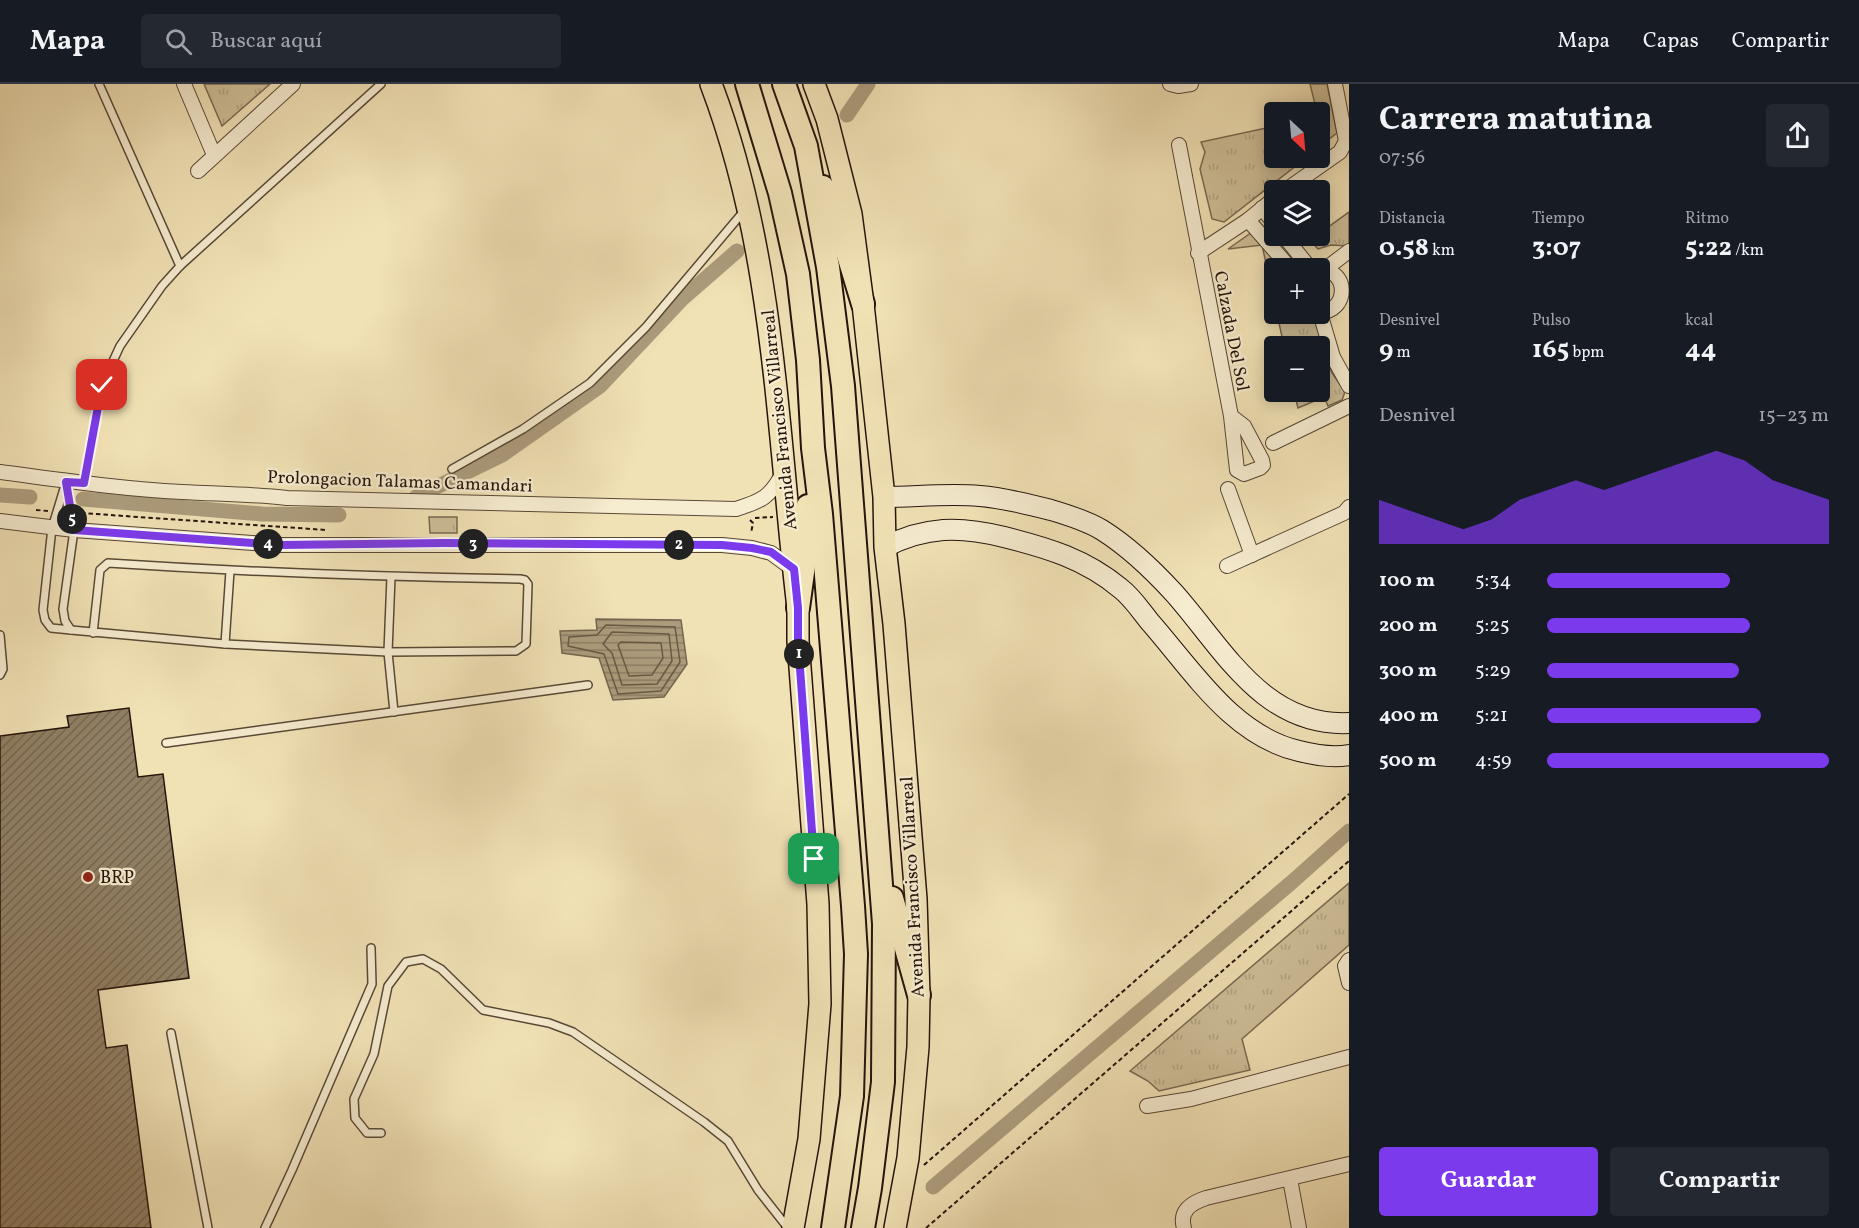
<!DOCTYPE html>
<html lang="es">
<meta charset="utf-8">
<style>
body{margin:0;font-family:Vollkorn,serif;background:#242831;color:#f1f3f6;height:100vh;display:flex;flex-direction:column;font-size:22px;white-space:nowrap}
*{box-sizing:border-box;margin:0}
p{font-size:20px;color:#9ea1a6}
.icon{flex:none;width:33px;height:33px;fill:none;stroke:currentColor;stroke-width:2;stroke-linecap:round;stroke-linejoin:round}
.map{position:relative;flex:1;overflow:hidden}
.panel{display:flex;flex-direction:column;background:#171b24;width:510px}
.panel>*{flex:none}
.needle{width:39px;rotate:154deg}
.controls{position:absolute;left:1264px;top:18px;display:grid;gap:12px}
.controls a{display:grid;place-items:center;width:66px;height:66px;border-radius:6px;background:#171b24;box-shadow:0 3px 15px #0003;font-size:30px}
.pin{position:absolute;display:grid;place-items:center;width:51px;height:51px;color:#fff;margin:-26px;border-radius:12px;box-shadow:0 3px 9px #0006}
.km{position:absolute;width:30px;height:30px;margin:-15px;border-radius:50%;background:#222;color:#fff;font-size:16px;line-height:30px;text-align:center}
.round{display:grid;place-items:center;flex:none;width:63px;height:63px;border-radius:6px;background:#242831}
.overview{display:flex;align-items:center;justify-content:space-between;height:102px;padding:0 30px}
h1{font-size:33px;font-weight:700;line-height:45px}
.figures{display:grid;grid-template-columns:repeat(3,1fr);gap:9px;height:102px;padding:6px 30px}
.figures div{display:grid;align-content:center}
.figures b{font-size:26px;font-weight:700}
.figures small{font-size:16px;font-weight:400}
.figures p{font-size:16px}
.chart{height:168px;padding:12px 30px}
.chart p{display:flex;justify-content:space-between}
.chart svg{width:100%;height:108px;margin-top:6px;fill:#7c3aed;opacity:.7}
.action{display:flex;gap:12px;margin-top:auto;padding:12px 30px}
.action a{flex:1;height:69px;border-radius:6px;background:#7c3aed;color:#fff;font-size:24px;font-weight:700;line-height:69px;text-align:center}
.action a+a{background:#242831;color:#f1f3f6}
ul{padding:0 30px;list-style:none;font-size:20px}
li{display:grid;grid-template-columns:96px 72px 1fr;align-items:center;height:45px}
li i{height:15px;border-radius:8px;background:#7c3aed}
header{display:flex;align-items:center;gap:36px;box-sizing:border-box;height:84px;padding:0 30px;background:#171b24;border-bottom:2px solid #363941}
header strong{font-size:28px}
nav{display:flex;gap:33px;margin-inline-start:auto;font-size:21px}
.search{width:420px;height:54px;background:#242831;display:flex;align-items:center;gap:15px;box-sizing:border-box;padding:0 21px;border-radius:6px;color:#9ea1a6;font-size:22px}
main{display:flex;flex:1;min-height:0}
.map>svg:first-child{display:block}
</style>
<header>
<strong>Mapa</strong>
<div class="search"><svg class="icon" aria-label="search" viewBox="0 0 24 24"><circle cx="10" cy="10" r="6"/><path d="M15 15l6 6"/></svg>Buscar aquí</div>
<nav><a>Mapa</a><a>Capas</a><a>Compartir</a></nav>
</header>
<main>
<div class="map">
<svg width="1349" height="1144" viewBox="0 0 1349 1144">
<defs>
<pattern id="grass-tufts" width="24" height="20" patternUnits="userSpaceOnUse" patternTransform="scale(1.5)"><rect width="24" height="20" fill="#cebf99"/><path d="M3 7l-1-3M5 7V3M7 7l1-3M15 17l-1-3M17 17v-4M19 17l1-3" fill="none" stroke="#b1a382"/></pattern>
<pattern id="water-rules" width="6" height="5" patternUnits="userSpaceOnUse" patternTransform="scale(1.5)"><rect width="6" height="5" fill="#ac9c7c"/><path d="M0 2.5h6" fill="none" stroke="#8c7e64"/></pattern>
<pattern id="building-hatch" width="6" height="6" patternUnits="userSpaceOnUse" patternTransform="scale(1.5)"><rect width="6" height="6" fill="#907f64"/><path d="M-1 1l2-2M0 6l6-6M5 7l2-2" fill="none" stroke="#756751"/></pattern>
</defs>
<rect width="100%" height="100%" fill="#f1e2b6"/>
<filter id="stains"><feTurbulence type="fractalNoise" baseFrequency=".00333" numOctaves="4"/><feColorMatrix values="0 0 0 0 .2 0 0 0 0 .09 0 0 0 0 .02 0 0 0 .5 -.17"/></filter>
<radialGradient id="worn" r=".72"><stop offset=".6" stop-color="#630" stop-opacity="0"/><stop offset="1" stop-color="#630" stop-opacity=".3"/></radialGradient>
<g fill="url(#grass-tufts)" stroke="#7a6a52" stroke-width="1.5">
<polygon points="204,0 270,0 222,42"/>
<polygon points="1310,0 1327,0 1337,49 1320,62 1320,28 1317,28"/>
<polygon points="1275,42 1275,74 1306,74 1224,138 1212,135 1200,85 1205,68 1201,58"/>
<polygon points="1349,128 1349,162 1331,161 1318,165 1310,156 1320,152 1320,149"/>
<polygon points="1255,146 1287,184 1275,184 1275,221 1262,161 1228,165"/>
<polygon points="1277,230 1314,230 1318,234 1327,277 1332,289 1345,308 1342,316 1328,322 1324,313 1298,324 1294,308 1320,308 1320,262 1284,262"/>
<polygon points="429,433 457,433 457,449 430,449"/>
<polygon points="1349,799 1349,861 1242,955 1250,986 1159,1007 1148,997 1130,987"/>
</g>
<polygon fill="url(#water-rules)" stroke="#76664f" stroke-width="1.5" points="596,535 681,536 687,580 664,613 613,616 599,574 562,569 560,547 597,546"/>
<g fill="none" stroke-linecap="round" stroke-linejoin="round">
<g stroke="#695844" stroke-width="1.5">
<polygon points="606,541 675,543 680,578 661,607 618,610 604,570 568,562 569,553 597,551"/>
<polygon points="612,548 669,550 672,577 657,600 622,601 612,569 603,560"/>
<polygon points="621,558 661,559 663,574 652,591 629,592 618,561"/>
</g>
<g stroke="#ac9c7c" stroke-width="15">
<polyline points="847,31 868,0"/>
<polyline points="0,411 30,413"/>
<polyline points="416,413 502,371 600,302 682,215 737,167"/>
<polyline points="83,415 262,430 339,431"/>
<polyline points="933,1103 1292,798 1349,747"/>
</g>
</g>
<polygon fill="url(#building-hatch)" stroke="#26140b" stroke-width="1.5" points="129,624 138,693 163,690 189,894 98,906 106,964 127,961 151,1144 0,1144 0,652 69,643 67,632"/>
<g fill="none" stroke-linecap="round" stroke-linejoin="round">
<defs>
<g id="service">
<polyline points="99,0 180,182"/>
<polyline points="452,385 523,345 590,299 646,243 744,127"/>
<polygon points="66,398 74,446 63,525 65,537 71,546 51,544 45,536 43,526 52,444"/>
<polyline points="84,399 102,301 120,262 162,202 180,182 381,0"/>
<polyline points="391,493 388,568 394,628"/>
<path d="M71,546L225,560L388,568L516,567L526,560L528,500L525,496L520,495C382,493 245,488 108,479L100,486L93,549"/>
<polyline points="0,551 3,585 0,591"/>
<polyline points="225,560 230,487"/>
<polyline points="166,659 588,601"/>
<polyline points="171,949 208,1144"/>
<polyline points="381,1049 367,1049 355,1034 354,1015 374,970 388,902 406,878 423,875 441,885 483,926 549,939 573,948 704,1038 728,1057 758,1106 788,1144"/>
<polyline points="265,1144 292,1086 372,900 371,864"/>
</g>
<g id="minor">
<polyline points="184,0 214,71"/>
<polyline points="1170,0 1178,2 1191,0"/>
<polyline points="1179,61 1231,332 1237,386 1244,390 1260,384 1263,381 1262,376 1244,342 1231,332"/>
<polyline points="198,87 293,0"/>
<polyline points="1286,106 1340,68 1346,57 1335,0"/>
<polyline points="1262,124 1275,140"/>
<polyline points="1248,136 1290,184"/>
<polyline points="1284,152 1310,184"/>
<polyline points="1198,169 1248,136 1275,114"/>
<polyline points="1324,186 1349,167"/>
<path d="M1320,187C1349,184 1349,228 1320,228"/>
<polyline points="1320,229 1333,273 1349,302"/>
<polyline points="1273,359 1349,322"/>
<path d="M0,388C61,396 121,405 182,408C217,410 252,410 287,414L736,425C762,417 770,413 783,389"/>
<polyline points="1228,405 1252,471"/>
<polyline points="0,437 74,446 281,461 722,461 752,464 771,469 793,485"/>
<polyline points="1227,482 1344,429 1349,423"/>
<polyline points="1349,876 1345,882 1349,899"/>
<polyline points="1147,1022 1191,1015 1349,973"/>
<polyline points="1290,1095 1299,1144"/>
<path d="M1184,1144C1179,1127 1191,1119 1206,1114L1349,1080"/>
</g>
<g id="secondary">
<path d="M884,413C915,413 948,409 980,412C1004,414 1028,420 1051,426C1068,431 1087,437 1102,446C1129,463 1152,485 1174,509C1223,564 1263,643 1349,639"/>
<path d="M885,463C926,442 960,442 1004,453C1048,464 1085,475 1120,504C1132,513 1141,527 1150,538C1193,587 1233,652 1299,667C1315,671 1333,674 1349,671"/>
</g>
<g id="primary">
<path d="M711,0C775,168 777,347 798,524V557L818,820L820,920L809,1055L793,1144"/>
<polyline points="814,0 827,35 851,130 863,220 884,413 885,463 894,540 916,815 919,911 918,963 908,1074 895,1144"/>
</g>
<g id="trunk">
<polyline points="747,0 780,109 798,190 808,276 813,364 821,430 853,822 856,870 852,1012 833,1144"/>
<polyline points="784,0 806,62 828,183 843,302 884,840 883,998 870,1104 863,1144"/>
<polyline points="823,103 845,161 863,220"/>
<polyline points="798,524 805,474 808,422"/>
<polyline points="892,814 919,911"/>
</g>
</defs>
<use href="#service" stroke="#594836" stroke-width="10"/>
<use href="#minor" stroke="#594836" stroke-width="16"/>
<use href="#secondary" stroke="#26140b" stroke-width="22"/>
<use href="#primary" stroke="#26140b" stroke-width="24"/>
<use href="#trunk" stroke="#26140b" stroke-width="26"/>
<g stroke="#26140b" stroke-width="2" stroke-dasharray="4.5 3" stroke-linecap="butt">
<polyline points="36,426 48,427"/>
<polyline points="81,429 326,446"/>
<polyline points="755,434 773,433"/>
<polyline points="750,436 753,439 751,449"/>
<polyline points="924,1081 1349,710"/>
<polyline points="926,1144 1349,777"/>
</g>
<use href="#service" stroke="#f6ecd0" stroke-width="7"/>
<use href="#minor" stroke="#f6ecd0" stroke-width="14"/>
<use href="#secondary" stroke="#f6ecd0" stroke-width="20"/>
<use href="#primary" stroke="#f1e2b6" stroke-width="21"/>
<use href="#trunk" stroke="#f1e2b6" stroke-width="22"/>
</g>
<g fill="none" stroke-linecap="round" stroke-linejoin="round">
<defs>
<polyline id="route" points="102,301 84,399 66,398 74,446 281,461 444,459 722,461 752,464 771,468 794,485 798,524 798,557 814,775"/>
</defs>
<use href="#route" stroke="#fff" stroke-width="12"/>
<use href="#route" stroke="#7c3aed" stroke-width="8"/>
</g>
<circle fill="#8f2418" stroke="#f6ecd0" stroke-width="2" cx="88" cy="793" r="6"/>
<g text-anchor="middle" stroke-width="4.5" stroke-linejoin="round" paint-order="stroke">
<g font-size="18" fill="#26140b" stroke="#f6ecd0">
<text transform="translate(1232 247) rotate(79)" y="6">Calzada Del Sol</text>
<text transform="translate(779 336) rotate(-96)" y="6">Avenida Francisco Villarreal</text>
<text transform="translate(400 397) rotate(2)" y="6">Prolongacion Talamas Camandari</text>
<text transform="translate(912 803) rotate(-93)" y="6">Avenida Francisco Villarreal</text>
</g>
<g font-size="18" fill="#26140b" stroke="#f6ecd0" text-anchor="start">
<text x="100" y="799">BRP</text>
</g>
</g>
<rect width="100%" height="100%" filter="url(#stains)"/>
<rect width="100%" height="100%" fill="url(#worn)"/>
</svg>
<div class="controls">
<a><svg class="needle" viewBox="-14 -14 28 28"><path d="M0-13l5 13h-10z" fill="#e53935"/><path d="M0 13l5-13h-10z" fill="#9ea1a6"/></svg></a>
<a><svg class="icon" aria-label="layers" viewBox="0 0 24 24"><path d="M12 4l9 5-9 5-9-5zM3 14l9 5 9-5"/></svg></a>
<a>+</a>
<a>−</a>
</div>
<div class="pin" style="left:814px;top:775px;background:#1e9e55"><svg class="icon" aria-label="arrive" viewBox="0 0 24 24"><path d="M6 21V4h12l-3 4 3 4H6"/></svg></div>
<div class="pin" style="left:102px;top:301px;background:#d93025"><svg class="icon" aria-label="check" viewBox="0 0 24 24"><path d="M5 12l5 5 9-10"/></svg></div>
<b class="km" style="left:799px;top:570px">1</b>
<b class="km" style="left:679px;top:461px">2</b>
<b class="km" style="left:473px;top:460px">3</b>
<b class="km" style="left:268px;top:460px">4</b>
<b class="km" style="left:72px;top:435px">5</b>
</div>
<section class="panel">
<div class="overview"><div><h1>Carrera matutina</h1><p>07:56</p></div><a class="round"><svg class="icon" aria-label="share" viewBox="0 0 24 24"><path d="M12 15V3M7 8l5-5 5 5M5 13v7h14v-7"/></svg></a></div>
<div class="figures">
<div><p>Distancia</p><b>0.58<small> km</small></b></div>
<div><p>Tiempo</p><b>3:07</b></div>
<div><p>Ritmo</p><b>5:22<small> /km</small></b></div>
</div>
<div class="figures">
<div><p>Desnivel</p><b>9<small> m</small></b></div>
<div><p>Pulso</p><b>165<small> bpm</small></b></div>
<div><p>kcal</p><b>44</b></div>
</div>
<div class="chart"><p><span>Desnivel</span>15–23 m</p>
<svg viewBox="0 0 160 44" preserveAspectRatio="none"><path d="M0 44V26L10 30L20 34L30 38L40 34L50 26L60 22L70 18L80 22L90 18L100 14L110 10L120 6L130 10L140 18L150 22L160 26V44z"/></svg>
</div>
<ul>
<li><b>100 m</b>5:34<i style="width:65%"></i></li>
<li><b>200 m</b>5:25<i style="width:72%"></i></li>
<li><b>300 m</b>5:29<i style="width:68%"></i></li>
<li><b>400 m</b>5:21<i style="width:76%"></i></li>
<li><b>500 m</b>4:59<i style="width:100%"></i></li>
</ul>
<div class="action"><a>Guardar</a><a>Compartir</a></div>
</section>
</main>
